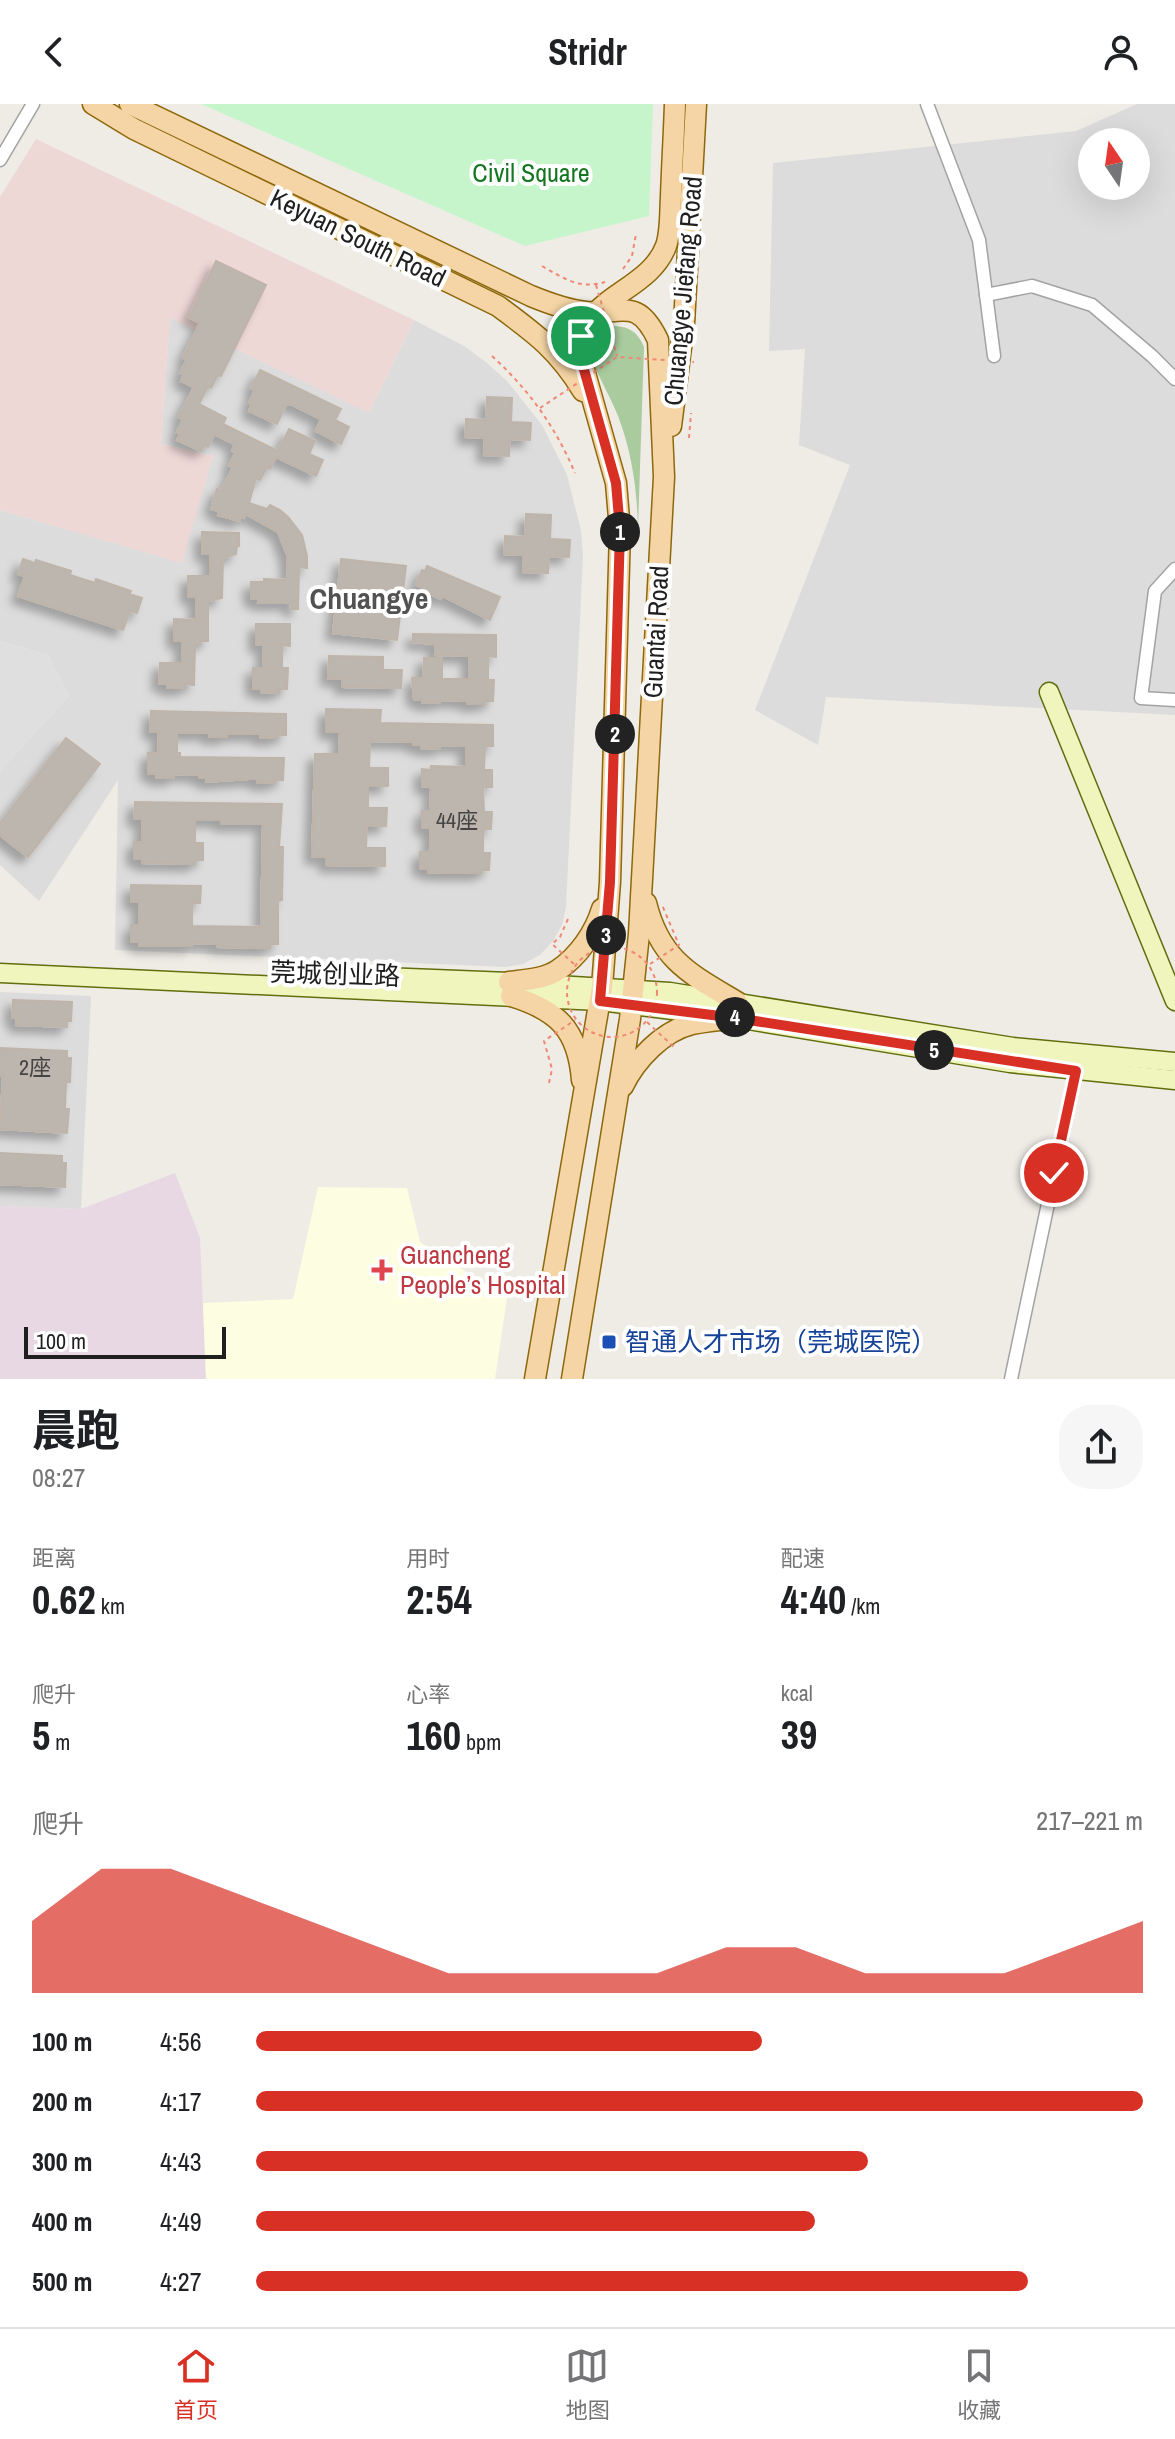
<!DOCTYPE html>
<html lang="zh">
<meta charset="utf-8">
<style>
body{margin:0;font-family:"Archivo Narrow","Noto Sans SC",sans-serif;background:#f6f6f6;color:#202124;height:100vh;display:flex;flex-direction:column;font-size:30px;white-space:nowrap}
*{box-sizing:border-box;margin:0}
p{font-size:26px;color:#757577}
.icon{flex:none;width:44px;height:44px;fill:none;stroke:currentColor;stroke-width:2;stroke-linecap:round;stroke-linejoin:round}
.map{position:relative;height:1275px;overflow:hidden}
.side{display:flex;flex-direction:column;background:#fff;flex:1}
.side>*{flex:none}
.needle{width:52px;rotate:347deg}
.fabs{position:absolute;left:1078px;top:24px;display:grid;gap:16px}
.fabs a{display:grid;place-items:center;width:72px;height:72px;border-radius:50%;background:#fff;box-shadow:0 8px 32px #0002;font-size:40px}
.scale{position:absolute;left:24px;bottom:20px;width:202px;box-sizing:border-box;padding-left:8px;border:4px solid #1f1f1f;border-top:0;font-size:22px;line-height:28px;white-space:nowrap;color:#1f1f1f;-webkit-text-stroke:6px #fff;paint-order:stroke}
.pin{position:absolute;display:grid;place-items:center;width:68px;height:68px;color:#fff;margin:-34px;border:4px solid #fff;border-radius:50%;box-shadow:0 2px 8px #0007}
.km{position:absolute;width:40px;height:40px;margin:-20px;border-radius:50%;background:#222;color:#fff;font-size:22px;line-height:40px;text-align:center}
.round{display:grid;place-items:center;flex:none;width:84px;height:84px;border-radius:32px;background:#f6f6f6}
.head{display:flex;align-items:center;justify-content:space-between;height:136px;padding:0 32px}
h1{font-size:44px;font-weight:700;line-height:60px}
.figures{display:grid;grid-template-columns:repeat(3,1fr);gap:12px;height:136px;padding:8px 32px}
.figures div{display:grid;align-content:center}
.figures b{font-size:40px;font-weight:700}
.figures small{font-size:22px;font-weight:400}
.figures p{font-size:22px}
.chart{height:224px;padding:16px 32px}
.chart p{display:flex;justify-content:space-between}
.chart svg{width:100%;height:144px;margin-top:8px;fill:#d93025;opacity:.7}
ul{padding:0 32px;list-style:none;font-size:26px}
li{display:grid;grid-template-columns:128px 96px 1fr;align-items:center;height:60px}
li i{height:20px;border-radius:10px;background:#d93025}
header{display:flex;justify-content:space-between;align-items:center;height:104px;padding:0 32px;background:#fff;font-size:36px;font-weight:700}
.dock{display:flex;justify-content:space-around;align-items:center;height:112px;border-top:2px solid #e0e0e0;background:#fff;font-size:22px;color:#757577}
.dock a{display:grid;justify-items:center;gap:4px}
.dock .active{color:#d93025}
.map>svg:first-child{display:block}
</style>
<header><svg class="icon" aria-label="back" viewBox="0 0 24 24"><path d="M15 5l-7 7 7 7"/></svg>Stridr<svg class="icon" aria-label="person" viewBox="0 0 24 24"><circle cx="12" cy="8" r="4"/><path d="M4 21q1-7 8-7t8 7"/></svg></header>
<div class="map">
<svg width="1175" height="1275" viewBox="0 0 1175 1275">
<defs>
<filter id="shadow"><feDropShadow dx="-7" dy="7" stdDeviation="4" flood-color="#0004"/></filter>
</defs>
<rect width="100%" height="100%" fill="#efece6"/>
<g fill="#dddcdc" fill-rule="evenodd">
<path d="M1137,0H1175V611L826,593L818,641L755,606L850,361L799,341L805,245L769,247L773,59L1076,27ZM1092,38H1136V82H1092Z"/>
<polygon points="170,213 369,308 414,216 464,242 487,259 507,277 542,321 567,371 581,426 583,453 566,803 562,821 553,837 540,851 523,860 505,863 115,846 118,676 39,797 0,761 0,667 69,592 48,551 0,537 0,406 181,458 213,352 161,340"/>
<polygon points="0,888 91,892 81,1105 0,1102"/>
</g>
<polygon fill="#eed8d6" points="36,35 414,216 369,309 170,214 161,340 213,352 182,459 0,406 0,93"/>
<polygon fill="#e7d8e4" points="175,1069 200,1134 206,1275 0,1275 0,1102 81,1105"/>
<polygon fill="#fcfde1" points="318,1083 407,1084 420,1138 507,1194 495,1275 206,1275 203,1199 293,1195"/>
<path fill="#a9cb9e" d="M612,222C629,222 638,228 644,243L638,424C637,386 632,348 618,312C610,292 599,274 591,254C591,238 596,229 612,222Z"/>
<polygon fill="#c6f5cc" points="201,0 653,0 649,112 525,142"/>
<polygon fill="#dfdfdf" points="0,537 48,551 69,592 0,667"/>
<g fill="#bcb6af" stroke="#bfb4a9" stroke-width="2" filter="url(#shadow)">
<polygon points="216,157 266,181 221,272 218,271 211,284 208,282 199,300 226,314 223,320 278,347 289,325 315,337 309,350 323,356 316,372 276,353 270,365 267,363 260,376 256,374 249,399 267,405 270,401 280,406 288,413 302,431 307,452 307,464 299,463 298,505 291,505 290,499 258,499 259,495 251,495 251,478 264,478 264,475 288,476 287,451 278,428 246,410 244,414 240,413 240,417 218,411 219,407 211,405 217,385 222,386 233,363 229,361 236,348 232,347 235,340 214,330 208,343 204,341 201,347 177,336 181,329 177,328 183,315 179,313 194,283 181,277 184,270 180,269 187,256 183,254 200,219 189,213"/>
<polygon points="260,266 341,305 335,316 349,323 341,340 316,327 321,315 291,300 286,301 277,320 249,307 252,300 249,299 255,286 251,284"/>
<polygon points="487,293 512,294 511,318 531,319 530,336 510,335 509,352 484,351 485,334 465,333 466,315 486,316"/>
<polygon points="526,410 551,411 550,435 570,436 569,453 549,452 548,469 523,468 524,451 504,450 505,432 525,433"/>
<polygon points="202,428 239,429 239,442 237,442 236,450 223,454 222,494 208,497 208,537 200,537 200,540 195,540 194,581 186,580 186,584 167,584 167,580 159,580 160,559 182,559 182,537 174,537 174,515 196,516 196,493 188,493 188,472 210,472 210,450 202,450"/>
<polygon points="23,455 35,459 36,456 71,467 70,471 95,479 96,475 131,487 129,490 142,494 137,509 130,507 123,526 18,492 25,472 18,470"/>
<polygon points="341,455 406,462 397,536 333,529"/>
<polygon points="427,462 500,493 490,516 443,492 441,495 425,488 426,485 416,481 422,466 425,467"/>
<polygon points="256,520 290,520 290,542 282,541 282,564 288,564 287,585 279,585 279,589 261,588 261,585 253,585 253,564 263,564 264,541 256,541"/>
<polygon points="413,530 496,531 496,553 488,552 488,576 494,576 493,597 486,597 485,600 467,600 467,597 440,596 440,599 422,599 422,596 414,595 412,574 423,574 424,554 442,554 442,575 469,575 469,552 435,551 436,540 413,538"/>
<polygon points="329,552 383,553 383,566 402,566 401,584 342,583 342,575 328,575"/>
<polygon points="326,605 381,606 380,619 493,621 493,642 485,642 484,666 492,666 492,683 483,683 484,708 492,708 491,725 483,725 483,749 490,749 489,766 481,766 481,769 449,769 428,768 428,765 420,765 420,748 429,748 430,745 430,724 422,724 422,707 430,707 431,686 430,683 422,682 422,665 431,666 431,662 466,663 466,642 440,641 440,645 421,644 421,641 413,641 413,638 370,637 369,664 388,664 388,682 368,682 368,704 387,704 386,722 367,722 366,744 385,744 385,762 326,761 326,753 312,753 315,650 339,650 340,628 326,628"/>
<polygon points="151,607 286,610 286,631 278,631 278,634 260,634 260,630 227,630 227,633 209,633 209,629 177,629 177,649 180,649 180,653 284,654 283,676 275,676 275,679 257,679 257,675 249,675 206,678 207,674 199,674 199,671 174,670 174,674 156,674 156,670 148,670 148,649 158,649 159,628 150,628"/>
<polygon points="66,634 100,660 28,753 0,731 0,719"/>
<polygon points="135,698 282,700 279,743 283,743 282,796 278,797 278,840 270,840 270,844 217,843 217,840 192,839 192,842 139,842 139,838 131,838 131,821 139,821 139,798 131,798 131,781 201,782 200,799 192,799 192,822 261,823 263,720 221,720 221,716 195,716 195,739 203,739 203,756 195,756 195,760 142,759 142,755 134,755 134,738 142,738 142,715 134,715"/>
<polygon points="13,896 72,898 71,917 67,917 67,923 16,921 17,914 12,914"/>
<polygon points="0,944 67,947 67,954 71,954 70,978 66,978 65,1005 69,1005 67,1029 0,1025 3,972 0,972"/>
<polygon points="0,1049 62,1052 62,1059 66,1059 65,1083 0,1080"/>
</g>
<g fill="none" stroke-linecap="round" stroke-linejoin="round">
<defs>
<g id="street">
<polyline points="927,0 979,136 994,252"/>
<polyline points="0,56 33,0"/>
<polyline points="986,191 1032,182 1092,201 1152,252 1175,275"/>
<polyline points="1175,465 1155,487 1141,594 1175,596"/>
<polyline points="1011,1275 1076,967"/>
</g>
<g id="secondary">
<polyline points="1049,588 1175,897"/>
<polyline points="0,869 600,897 736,914 1010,959 1175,976"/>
<polyline points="283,869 509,878 670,888 1013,943 1175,958"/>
</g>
<g id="primary">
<path d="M93,0L134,25L498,202C536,230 558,246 583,287"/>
<path d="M130,0L531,192C548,199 567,206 586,208C622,211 637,192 658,236L664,373L639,830L630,915L572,1275"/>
<polyline points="671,322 684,220 696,0"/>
<path d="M646,799C660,856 690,870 737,898"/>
<path d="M509,878C525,876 545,875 558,866C579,852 595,828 602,805"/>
<path d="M511,892C557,906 578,925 582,976"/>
<path d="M623,982C636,955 663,927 692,920C706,917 721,916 736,914"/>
<path d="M535,1275L602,883L610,778L620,426L616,379L583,262C567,193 647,193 666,142C671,128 670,108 671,93C672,62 674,31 675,0"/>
</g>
</defs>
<use href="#street" stroke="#a3a3a3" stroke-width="15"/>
<use href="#secondary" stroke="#606e0d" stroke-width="21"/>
<use href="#primary" stroke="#8e680b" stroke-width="23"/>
<g stroke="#ef8876" stroke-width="2" stroke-dasharray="4 4" stroke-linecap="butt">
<path d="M542,162C563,174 580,186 605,178"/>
<polyline points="623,165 632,152 636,130"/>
<path d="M492,252C529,286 555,322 575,369"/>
<polyline points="689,334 691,309"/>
</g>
<use href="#street" stroke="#fff" stroke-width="12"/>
<use href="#secondary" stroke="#f0f5be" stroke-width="18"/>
<use href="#primary" stroke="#f5d5a5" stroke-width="20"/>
<g stroke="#ef8876" stroke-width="2" stroke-dasharray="4 4" stroke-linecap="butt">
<polyline points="596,181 617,252"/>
<polyline points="540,304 617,253 694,258"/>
<polyline points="568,815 560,833 552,840 574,860"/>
<circle cx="612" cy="888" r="45"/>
<polyline points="650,860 679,841 662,801"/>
<polyline points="647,918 676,945"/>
<polyline points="549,979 552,965 544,937 575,916"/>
</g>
</g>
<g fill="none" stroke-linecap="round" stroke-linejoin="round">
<defs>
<polyline id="route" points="581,232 580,247 583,262 616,379 620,426 610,778 600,897 736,914 1076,967 1054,1069"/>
</defs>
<use href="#route" stroke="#fff" stroke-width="16"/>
<use href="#route" stroke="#d93025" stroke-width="10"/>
</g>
<path fill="#e0444e" stroke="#fff" stroke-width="3" d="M378 1154h8v8h8v8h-8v8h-8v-8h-8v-8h8z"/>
<rect fill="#1a4fb4" stroke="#fff" stroke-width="3" x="601" y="1230" width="16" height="16" rx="4"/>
<g text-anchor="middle" stroke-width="8" stroke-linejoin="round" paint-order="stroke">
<g font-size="22" fill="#464543">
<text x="457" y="724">44座</text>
<text x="35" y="971">2座</text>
</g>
<g font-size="26" fill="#147620" stroke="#fff">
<text x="531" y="78">Civil Square</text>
</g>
<g font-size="26" fill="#1f1f1f" stroke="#fff">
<text transform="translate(358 134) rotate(26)" y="9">Keyuan South Road</text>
<text transform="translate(683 187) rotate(-85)" y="9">Chuangye Jiefang Road</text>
<text transform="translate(656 528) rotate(-87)" y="9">Guantai Road</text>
<text transform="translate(335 870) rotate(2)" y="9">莞城创业路</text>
</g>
<g font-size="26" fill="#be3a42" stroke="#fff" text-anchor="start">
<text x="400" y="1160">Guancheng<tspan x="400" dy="30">People’s Hospital</tspan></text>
</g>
<g font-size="26" fill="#164399" stroke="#fff" text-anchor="start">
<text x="625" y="1247">智通人才市场（莞城医院）</text>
</g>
<g font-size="30" font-weight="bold" fill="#525252" stroke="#fff">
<text x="369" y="505">Chuangye</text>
</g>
</g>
</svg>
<div class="fabs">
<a><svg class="needle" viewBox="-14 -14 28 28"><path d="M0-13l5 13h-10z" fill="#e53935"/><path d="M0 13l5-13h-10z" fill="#757577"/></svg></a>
</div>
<div class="scale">100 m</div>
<div class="pin" style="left:581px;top:232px;background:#1e9e55"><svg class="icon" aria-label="arrive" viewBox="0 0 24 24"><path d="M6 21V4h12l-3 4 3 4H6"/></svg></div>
<div class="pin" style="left:1054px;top:1069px;background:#d93025"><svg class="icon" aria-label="check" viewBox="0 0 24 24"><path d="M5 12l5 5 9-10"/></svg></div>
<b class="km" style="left:620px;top:428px">1</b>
<b class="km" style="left:615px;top:630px">2</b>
<b class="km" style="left:606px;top:831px">3</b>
<b class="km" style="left:735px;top:913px">4</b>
<b class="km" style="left:934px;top:946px">5</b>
</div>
<section class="side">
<div class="head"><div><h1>晨跑</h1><p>08:27</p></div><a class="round"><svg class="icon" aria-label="share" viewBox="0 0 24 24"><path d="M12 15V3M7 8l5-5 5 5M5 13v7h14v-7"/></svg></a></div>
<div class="figures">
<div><p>距离</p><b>0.62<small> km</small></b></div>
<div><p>用时</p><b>2:54</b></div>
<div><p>配速</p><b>4:40<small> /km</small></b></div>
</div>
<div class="figures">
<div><p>爬升</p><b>5<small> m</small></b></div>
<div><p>心率</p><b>160<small> bpm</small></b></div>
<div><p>kcal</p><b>39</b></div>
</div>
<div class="chart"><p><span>爬升</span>217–221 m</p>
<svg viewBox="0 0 160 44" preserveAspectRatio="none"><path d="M0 44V22L10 6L20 6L30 14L40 22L50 30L60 38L70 38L80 38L90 38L100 30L110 30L120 38L130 38L140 38L150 30L160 22V44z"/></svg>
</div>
<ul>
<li><b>100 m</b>4:56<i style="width:57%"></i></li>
<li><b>200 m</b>4:17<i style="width:100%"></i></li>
<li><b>300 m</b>4:43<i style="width:69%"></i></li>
<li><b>400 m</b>4:49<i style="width:63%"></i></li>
<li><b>500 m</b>4:27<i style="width:87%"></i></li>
</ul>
</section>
<nav class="dock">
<a class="active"><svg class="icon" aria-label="home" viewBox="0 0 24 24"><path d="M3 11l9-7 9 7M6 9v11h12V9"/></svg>首页</a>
<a><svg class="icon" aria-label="map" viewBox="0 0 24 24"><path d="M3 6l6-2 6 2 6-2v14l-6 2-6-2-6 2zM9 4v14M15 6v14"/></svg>地图</a>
<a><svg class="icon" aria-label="saved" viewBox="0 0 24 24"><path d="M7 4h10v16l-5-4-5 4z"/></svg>收藏</a>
</nav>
